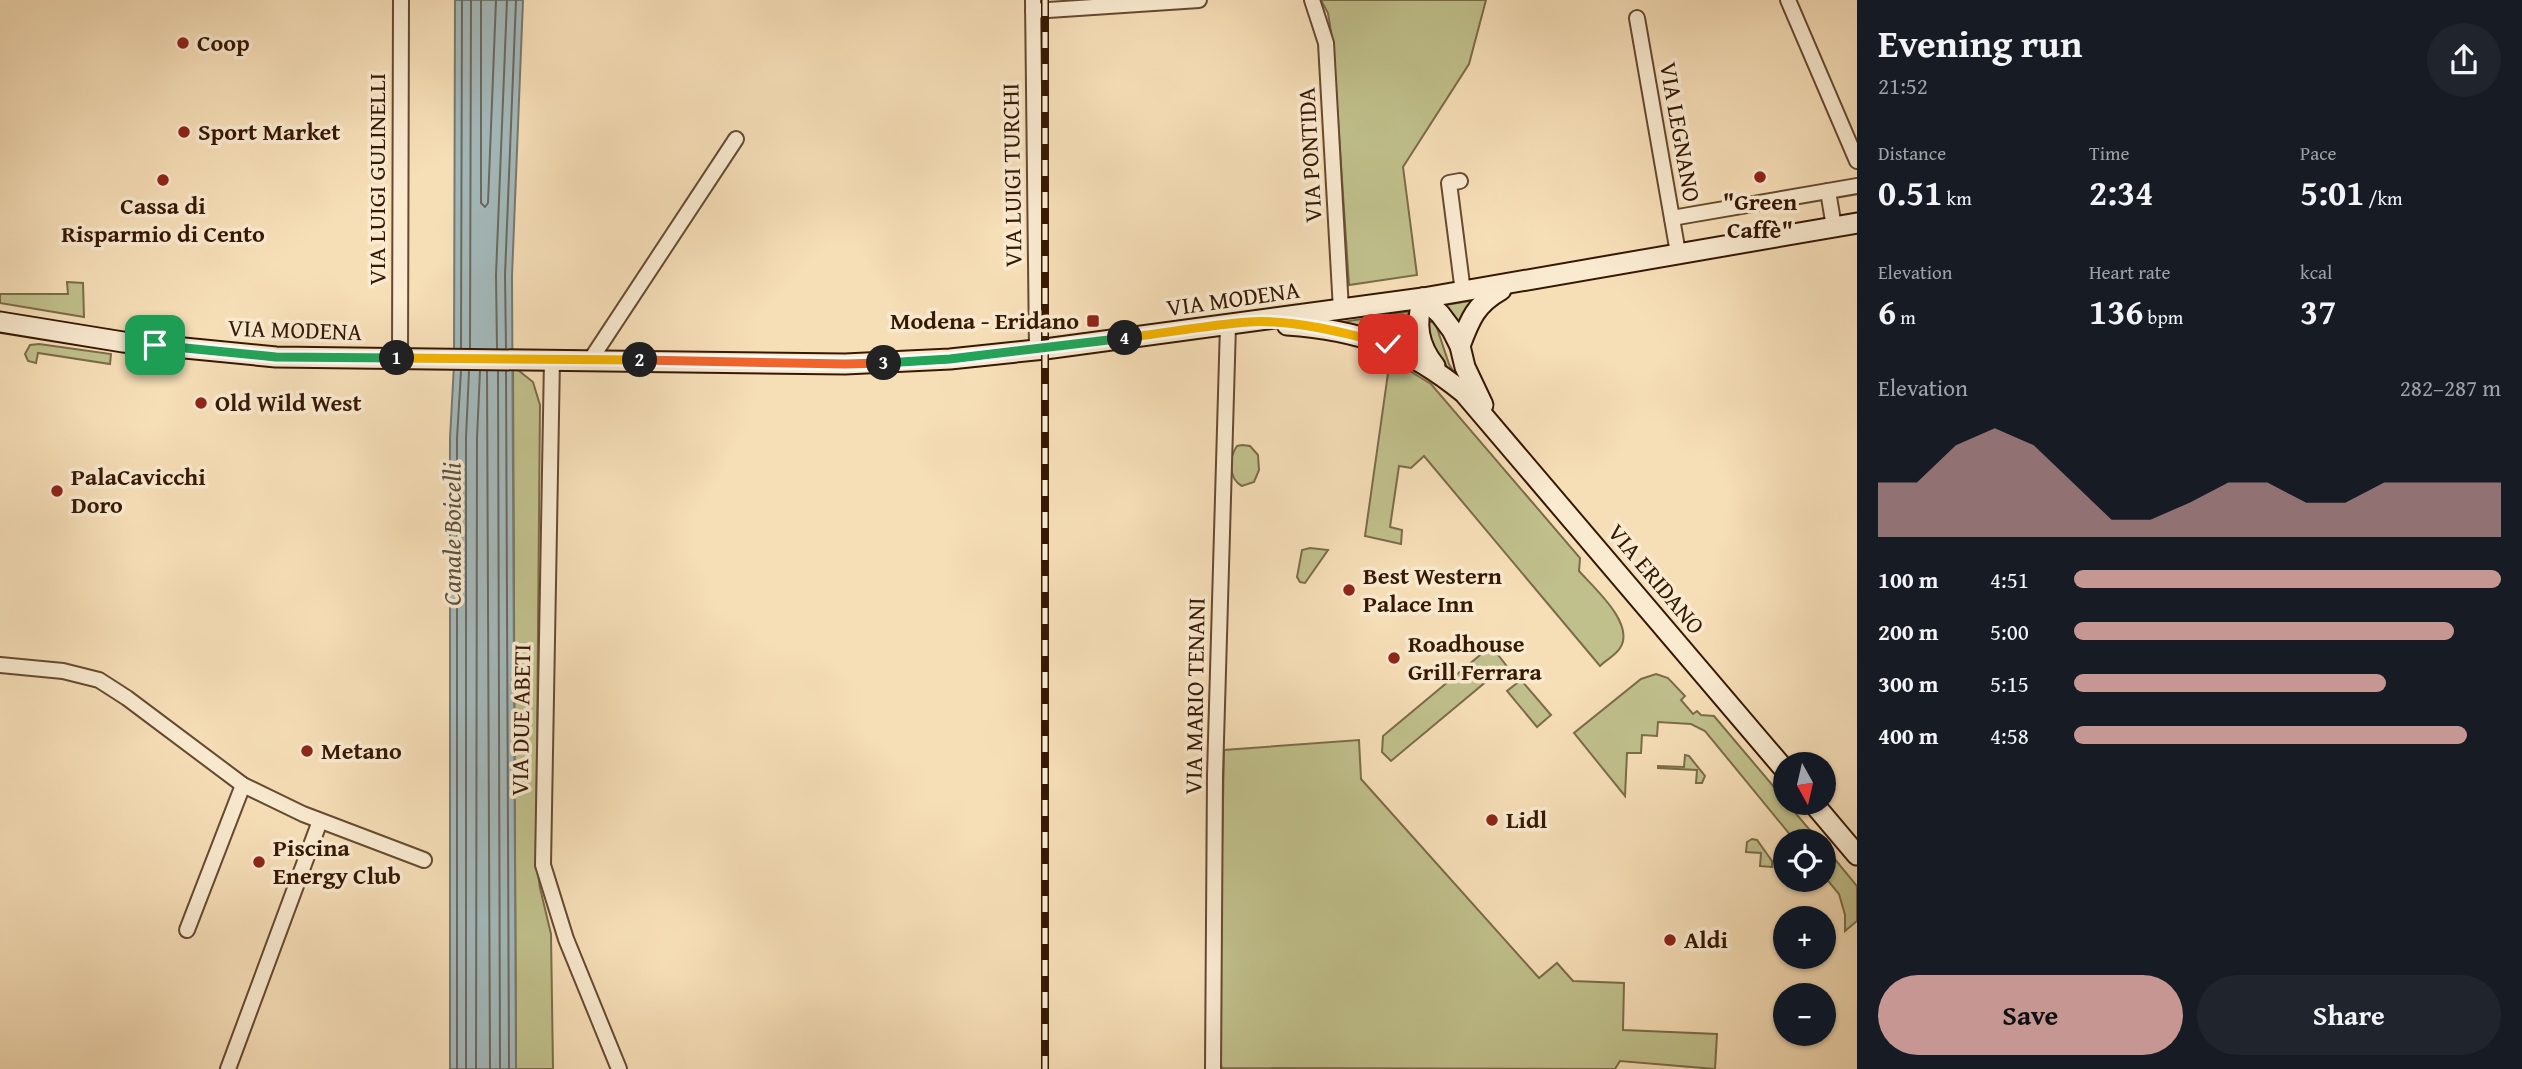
<!DOCTYPE html>
<meta charset="utf-8">
<style>
body{margin:0;font-family:"Gentium Book Plus",serif;background:#20242c;color:#f1f3f6;height:100vh;display:flex;flex-direction:column;font-size:26px;white-space:nowrap}
*{box-sizing:border-box;margin:0}
p{font-size:23px;color:#9ea1a6}
.icon{flex:none;width:38px;height:38px;fill:none;stroke:currentColor;stroke-width:2;stroke-linecap:round;stroke-linejoin:round}
.map{position:relative;flex:1;overflow:hidden}
.drawer{display:flex;flex-direction:column;background:#171b24;width:665px}
.drawer>*{flex:none}
.needle{width:46px;rotate:172deg}
.buttons{position:absolute;left:1773px;top:752px;display:grid;gap:14px}
.buttons a{display:grid;place-items:center;width:63px;height:63px;border-radius:50%;background:#171b24;box-shadow:0 2px 5px #0004;font-size:35px}
.pin{position:absolute;display:grid;place-items:center;width:60px;height:60px;color:#fff;margin:-30px;border-radius:14px;box-shadow:0 4px 10px #0006}
.km{position:absolute;width:35px;height:35px;margin:-18px;border-radius:50%;background:#222;color:#fff;font-size:19px;line-height:35px;text-align:center}
.round{display:grid;place-items:center;flex:none;width:74px;height:74px;border-radius:37px;background:#20242c}
.headline{display:flex;align-items:center;justify-content:space-between;height:119px;padding:0 21px}
h1{font-size:38px;font-weight:600;line-height:52px}
.figures{display:grid;grid-template-columns:repeat(3,1fr);gap:10px;height:119px;padding:7px 21px}
.figures div{display:grid;align-content:center}
.figures b{font-size:35px;font-weight:600}
.figures small{font-size:19px;font-weight:400}
.figures p{font-size:19px}
.chart{height:196px;padding:14px 21px}
.chart p{display:flex;justify-content:space-between}
.chart svg{width:100%;height:126px;margin-top:7px;fill:#c59692;opacity:.7}
.primary-button{display:flex;gap:14px;margin-top:auto;padding:14px 21px}
.primary-button a{flex:1;height:80px;border-radius:42px;background:#c59692;color:#111;font-size:28px;font-weight:600;line-height:80px;text-align:center}
.primary-button a+a{background:#20242c;color:#f1f3f6}
ul{padding:0 21px;list-style:none;font-size:23px}
li{display:grid;grid-template-columns:112px 84px 1fr;align-items:center;height:52px}
li i{height:18px;border-radius:9px;background:#c59692}
main{display:flex;flex:1;min-height:0}
.map>svg:first-child{display:block}
</style>
<main>
<div class="map">
<svg width="1857" height="1069" viewBox="0 0 1857 1069">
<rect width="100%" height="100%" fill="#f6deb7"/>
<filter id="stains"><feTurbulence type="fractalNoise" baseFrequency=".00286" numOctaves="4"/><feColorMatrix values="0 0 0 0 .2 0 0 0 0 .09 0 0 0 0 .02 0 0 0 .5 -.17"/></filter>
<radialGradient id="worn" r=".72"><stop offset=".6" stop-color="#630" stop-opacity="0"/><stop offset="1" stop-color="#630" stop-opacity=".3"/></radialGradient>
<g fill="#c0c08c" stroke="#7b6c48" stroke-width="2">
<polygon points="1321,0 1486,0 1469,64 1403,167 1417,275 1349,285 1333,44 1328,13"/>
<polygon points="67,282 83,283 84,317 0,303 0,294 68,294"/>
<polygon points="1475,300 1460,329 1440,306"/>
<polygon points="1408,312 1407,326 1415,350 1330,324"/>
<path d="M1430,322H1435L1449,364L1459,381C1442,363 1433,349 1427,325Z"/>
<polygon points="39,344 111,354 110,364 38,353 36,363 28,361 25,354 30,345"/>
<path d="M1390,359L1431,384L1580,558L1579,571C1593,587 1636,624 1620,648C1616,655 1606,660 1600,666L1424,456L1411,468L1399,466L1390,527L1402,530L1401,544L1365,536Z"/>
<polygon points="513,366 533,382 540,405 536,859 540,888 551,934 553,1069 516,1069"/>
<path d="M1242,445L1250,446L1258,455L1259,470L1254,482L1242,486C1228,479 1229,457 1237,446Z"/>
<polygon points="1310,548 1328,550 1305,583 1300,582 1297,577 1302,550"/>
<polygon points="1491,646 1506,665 1391,761 1382,752 1383,736"/>
<polygon points="1656,674 1668,678 1685,696 1681,700 1693,714 1697,711 1701,715 1714,716 1785,800 1785,803 1787,803 1820,842 1796,842 1705,731 1691,724 1658,722 1657,736 1642,735 1641,753 1627,753 1625,796 1574,733 1641,679"/>
<polygon points="1521,680 1551,715 1537,727 1507,691"/>
<polygon points="1359,740 1361,779 1539,978 1557,963 1573,981 1624,983 1623,1030 1717,1034 1715,1069 1620,1061 1615,1069 1222,1068 1218,1054 1224,750"/>
<polygon points="1685,755 1689,756 1705,776 1702,783 1696,783 1697,770 1658,768 1658,766 1684,767"/>
<polygon points="1752,839 1757,840 1772,861 1772,867 1760,866 1761,853 1746,852 1747,842"/>
<polygon points="1824,846 1857,886 1857,921 1845,931 1845,915 1839,894 1824,876"/>
</g>
<polygon fill="#a3b9bb" stroke="#777971" stroke-width="2" points="455,0 523,0 512,276 516,1069 450,1069 450,438 454,365"/>
<g fill="none" stroke-linecap="round" stroke-linejoin="round">
<g stroke="#6c685f" stroke-width="2">
<polyline points="481,0 481,203 485,207 488,203 496,0"/>
<polyline points="461,348 462,0"/>
<polyline points="470,348 471,0"/>
<polyline points="497,348 496,275 507,0"/>
<polyline points="506,348 505,275 516,0"/>
<polyline points="487,371 490,1069"/>
<polyline points="498,371 500,1069"/>
<polyline points="506,371 509,1069"/>
<polyline points="457,1069 457,438 461,371"/>
<polyline points="466,1069 466,438 469,371"/>
<polyline points="476,1069 477,438 480,371"/>
</g>
<defs>
<g id="minor">
<polyline points="1033,0 1037,349"/>
<polyline points="1312,0 1326,43 1341,310"/>
<polyline points="1788,0 1857,161"/>
<polyline points="1033,11 1199,0"/>
<polyline points="1637,18 1678,253"/>
<polyline points="1460,181 1449,183 1463,292"/>
<polyline points="1828,191 1834,227"/>
<polyline points="1672,218 1857,186"/>
<polyline points="400,358 401,0"/>
<polyline points="552,359 543,865 566,939 619,1069"/>
<polyline points="591,359 736,139"/>
<polyline points="0,665 63,671 99,680 127,698 243,785 303,814 424,860"/>
<polyline points="187,930 243,785"/>
<polyline points="228,1069 320,821"/>
<polyline points="1213,1069 1215,775 1228,325"/>
</g>
<g id="secondary">
<polyline points="1423,298 1440,314 1452,330 1460,346 1465,367 1483,405"/>
<path d="M1423,298C1415,324 1418,345 1435,366"/>
<polyline points="0,322 123,342 276,357 845,364 950,359 1045,349 1423,298 1857,223"/>
<path d="M1287,325C1359,330 1408,347 1464,393L1785,770"/>
<path d="M1460,346C1470,319 1476,304 1501,290"/>
<polyline points="1813,803 1857,855"/>
</g>
</defs>
<use href="#minor" stroke="#664a30" stroke-width="18"/>
<use href="#secondary" stroke="#361803" stroke-width="23"/>
<use href="#minor" stroke="#f9ead0" stroke-width="14"/>
<use href="#secondary" stroke="#f9ead0" stroke-width="19"/>
<defs>
<polyline id="rail" points="1045,0 1045,1069"/>
</defs>
<use href="#rail" stroke="#361803" stroke-width="8"/>
<use href="#rail" stroke="#f9ead0" stroke-width="5" stroke-dasharray="16" stroke-linecap="butt"/>
</g>
<g fill="none" stroke-linecap="round" stroke-linejoin="round">
<defs>
<polyline id="split-1" points="155,345 276,357 397,358"/>
<polyline id="split-2" points="397,358 640,360"/>
<polyline id="split-3" points="640,360 845,364 884,363"/>
<polyline id="split-4" points="884,363 950,359 1125,338"/>
<path id="split-5" d="M1125,338C1166,333 1208,325 1249,322C1292,319 1346,333 1388,344"/>
</defs>
<use href="#split-1" stroke="#fff" stroke-width="14"/>
<use href="#split-2" stroke="#fff" stroke-width="14"/>
<use href="#split-3" stroke="#fff" stroke-width="14"/>
<use href="#split-4" stroke="#fff" stroke-width="14"/>
<use href="#split-5" stroke="#fff" stroke-width="14"/>
<use href="#split-1" stroke="#22a559" stroke-width="9"/>
<use href="#split-2" stroke="#f5b400" stroke-width="9"/>
<use href="#split-3" stroke="#f0652b" stroke-width="9"/>
<use href="#split-4" stroke="#22a559" stroke-width="9"/>
<use href="#split-5" stroke="#f5b400" stroke-width="9"/>
</g>
<g fill="#8f2418" stroke="#f9ead0" stroke-width="2.5">
<circle cx="183" cy="43" r="7"/>
<circle cx="184" cy="132" r="7"/>
<circle cx="1760" cy="177" r="7"/>
<circle cx="163" cy="180" r="7"/>
<rect x="1086" y="314" width="14" height="14" rx="3.5"/>
<circle cx="201" cy="403" r="7"/>
<circle cx="57" cy="491" r="7"/>
<circle cx="1349" cy="590" r="7"/>
<circle cx="1394" cy="658" r="7"/>
<circle cx="307" cy="751" r="7"/>
<circle cx="1492" cy="820" r="7"/>
<circle cx="259" cy="862" r="7"/>
<circle cx="1670" cy="940" r="7"/>
</g>
<g text-anchor="middle" stroke-width="7" stroke-linejoin="round" paint-order="stroke">
<g font-size="24" font-weight="bold" fill="#361803" stroke="#f9ead0" text-anchor="start">
<text x="197" y="51">Coop</text>
<text x="198" y="140">Sport Market</text>
<text x="1760" y="210" text-anchor="middle">"Green<tspan x="1760" dy="28">Caffè"</tspan></text>
<text x="163" y="214" text-anchor="middle">Cassa di<tspan x="163" dy="28">Risparmio di Cento</tspan></text>
<text x="1079" y="329" text-anchor="end">Modena - Eridano</text>
<text x="215" y="411">Old Wild West</text>
<text x="71" y="485">PalaCavicchi<tspan x="71" dy="28">Doro</tspan></text>
<text x="1363" y="584">Best Western<tspan x="1363" dy="28">Palace Inn</tspan></text>
<text x="1408" y="652">Roadhouse<tspan x="1408" dy="28">Grill Ferrara</tspan></text>
<text x="321" y="759">Metano</text>
<text x="1506" y="828">Lidl</text>
<text x="273" y="856">Piscina<tspan x="273" dy="28">Energy Club</tspan></text>
<text x="1684" y="948">Aldi</text>
</g>
<g font-size="24" fill="#361803" stroke="#f9ead0">
<text transform="translate(1680 132) rotate(80)" y="8">VIA LEGNANO</text>
<text transform="translate(1310 155) rotate(-93)" y="8">VIA PONTIDA</text>
<text transform="translate(1012 175) rotate(-91)" y="8">VIA LUIGI TURCHI</text>
<text transform="translate(377 179) rotate(-90)" y="8">VIA LUIGI GULINELLI</text>
<text transform="translate(1233 299) rotate(-8)" y="8">VIA MODENA</text>
<text transform="translate(295 330) rotate(2)" y="8">VIA MODENA</text>
<text transform="translate(1656 579) rotate(50)" y="8">VIA ERIDANO</text>
<text transform="translate(1195 696) rotate(-89)" y="8">VIA MARIO TENANI</text>
<text transform="translate(521 720) rotate(-89)" y="8">VIA DUE ABETI</text>
</g>
<g font-size="26" font-style="italic" fill="#5c5043" stroke="#f9ead0">
<text transform="translate(452 534) rotate(-90)" y="9">Canale Boicelli</text>
</g>
</g>
<rect width="100%" height="100%" filter="url(#stains)"/>
<rect width="100%" height="100%" fill="url(#worn)"/>
</svg>
<div class="buttons">
<a><svg class="needle" viewBox="-14 -14 28 28"><path d="M0-13l5 13h-10z" fill="#e53935"/><path d="M0 13l5-13h-10z" fill="#9ea1a6"/></svg></a>
<a><svg class="icon" aria-label="locate" viewBox="0 0 24 24"><circle cx="12" cy="12" r="6"/><path d="M12 2v4M12 18v4M2 12h4M18 12h4"/></svg></a>
<a>+</a>
<a>−</a>
</div>
<div class="pin" style="left:155px;top:345px;background:#1e9e55"><svg class="icon" aria-label="arrive" viewBox="0 0 24 24"><path d="M6 21V4h12l-3 4 3 4H6"/></svg></div>
<div class="pin" style="left:1388px;top:344px;background:#d93025"><svg class="icon" aria-label="check" viewBox="0 0 24 24"><path d="M5 12l5 5 9-10"/></svg></div>
<b class="km" style="left:397px;top:358px">1</b>
<b class="km" style="left:640px;top:360px">2</b>
<b class="km" style="left:884px;top:363px">3</b>
<b class="km" style="left:1125px;top:338px">4</b>
</div>
<section class="drawer">
<div class="headline"><div><h1>Evening run</h1><p>21:52</p></div><a class="round"><svg class="icon" aria-label="share" viewBox="0 0 24 24"><path d="M12 15V3M7 8l5-5 5 5M5 13v7h14v-7"/></svg></a></div>
<div class="figures">
<div><p>Distance</p><b>0.51<small> km</small></b></div>
<div><p>Time</p><b>2:34</b></div>
<div><p>Pace</p><b>5:01<small> /km</small></b></div>
</div>
<div class="figures">
<div><p>Elevation</p><b>6<small> m</small></b></div>
<div><p>Heart rate</p><b>136<small> bpm</small></b></div>
<div><p>kcal</p><b>37</b></div>
</div>
<div class="chart"><p><span>Elevation</span>282–287 m</p>
<svg viewBox="0 0 160 44" preserveAspectRatio="none"><path d="M0 44V25L10 25L20 12L30 6L40 12L50 25L60 38L70 38L80 32L90 25L100 25L110 32L120 32L130 25L140 25L150 25L160 25V44z"/></svg>
</div>
<ul>
<li><b>100 m</b>4:51<i style="width:100%"></i></li>
<li><b>200 m</b>5:00<i style="width:89%"></i></li>
<li><b>300 m</b>5:15<i style="width:73%"></i></li>
<li><b>400 m</b>4:58<i style="width:92%"></i></li>
</ul>
<div class="primary-button"><a>Save</a><a>Share</a></div>
</section>
</main>
